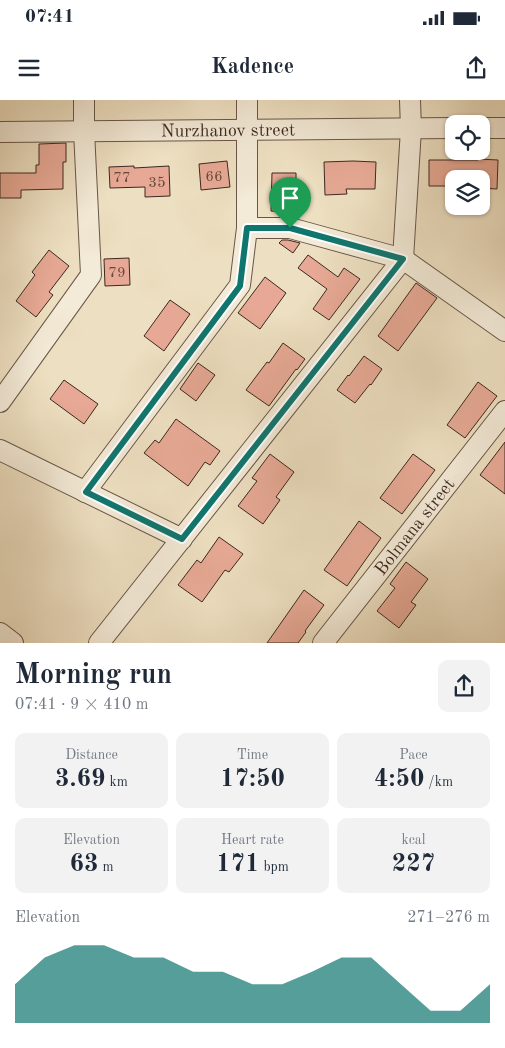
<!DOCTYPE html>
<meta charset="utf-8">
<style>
body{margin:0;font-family:"Old Standard TT",serif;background:#f2f2f3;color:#1f2937;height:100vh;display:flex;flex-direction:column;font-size:19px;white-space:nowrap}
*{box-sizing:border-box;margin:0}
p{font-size:16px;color:#747a83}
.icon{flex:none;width:28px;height:28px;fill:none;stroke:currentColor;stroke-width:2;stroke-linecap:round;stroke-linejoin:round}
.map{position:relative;height:543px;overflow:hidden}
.side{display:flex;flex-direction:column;background:#fff;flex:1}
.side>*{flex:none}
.controls{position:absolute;left:445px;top:15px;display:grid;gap:10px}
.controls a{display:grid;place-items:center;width:45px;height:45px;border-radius:10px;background:#fff;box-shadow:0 1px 4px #0004;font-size:25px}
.pin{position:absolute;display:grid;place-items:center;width:42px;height:42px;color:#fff;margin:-51px -21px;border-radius:50% 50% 50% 0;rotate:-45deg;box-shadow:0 0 5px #0007}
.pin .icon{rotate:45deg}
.round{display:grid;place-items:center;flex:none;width:52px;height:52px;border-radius:10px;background:#f2f2f3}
.head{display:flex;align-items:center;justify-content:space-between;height:85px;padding:0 15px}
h1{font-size:28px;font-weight:700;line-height:38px}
.metrics{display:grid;grid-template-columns:repeat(3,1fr);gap:8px;height:85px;padding:5px 15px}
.metrics div{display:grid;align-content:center;border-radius:10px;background:#f2f2f3;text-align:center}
.metrics b{font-size:25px;font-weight:700}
.metrics small{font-size:14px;font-weight:400}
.metrics p{font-size:14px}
.chart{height:140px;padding:10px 15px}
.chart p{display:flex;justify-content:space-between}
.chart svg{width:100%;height:90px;margin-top:5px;fill:#0f766e;opacity:.7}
.status{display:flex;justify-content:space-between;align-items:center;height:35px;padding:0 25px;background:#fff;direction:ltr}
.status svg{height:14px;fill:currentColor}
header{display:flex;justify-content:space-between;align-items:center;height:65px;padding:0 15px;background:#fff;font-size:22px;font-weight:700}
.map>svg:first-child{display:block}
</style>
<div class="status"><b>07:41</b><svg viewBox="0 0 49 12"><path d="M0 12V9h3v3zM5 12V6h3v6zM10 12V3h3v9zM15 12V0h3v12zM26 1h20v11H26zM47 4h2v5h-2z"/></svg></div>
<header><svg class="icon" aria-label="menu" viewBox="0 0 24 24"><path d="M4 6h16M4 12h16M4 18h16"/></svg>Kadence<svg class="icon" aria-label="share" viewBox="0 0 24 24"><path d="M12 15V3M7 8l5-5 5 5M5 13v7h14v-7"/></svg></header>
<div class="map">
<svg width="505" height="543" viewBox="0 0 505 543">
<rect width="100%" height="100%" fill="#eddfc1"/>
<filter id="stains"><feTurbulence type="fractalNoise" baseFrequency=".004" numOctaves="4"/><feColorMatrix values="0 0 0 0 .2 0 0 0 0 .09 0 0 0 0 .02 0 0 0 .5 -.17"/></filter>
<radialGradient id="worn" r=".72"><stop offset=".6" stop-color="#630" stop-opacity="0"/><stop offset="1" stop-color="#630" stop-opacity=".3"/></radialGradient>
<g fill="#e7a995" stroke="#3c281f">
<polygon points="66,43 66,62 63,62 63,89 21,90 21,98 0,98 0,73 36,73 36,65 39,65 39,44"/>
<polygon points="478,59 498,60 497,89 481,88 481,79 454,79 454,86 429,86 429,60 478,60"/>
<polygon points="227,61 230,87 201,90 199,64"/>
<polygon points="353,61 376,62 375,89 346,89 347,94 325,95 324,62"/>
<polygon points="134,66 134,68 169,66 170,96 145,97 145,87 110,88 109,67"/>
<polygon points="272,73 296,73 296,91 288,91 287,112 271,111"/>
<polygon points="282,140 288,140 300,143 293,153 279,143"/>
<polygon points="49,150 69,166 49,192 53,195 36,217 16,201 35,175 32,172"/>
<polygon points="308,155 338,177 344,168 360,179 329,220 313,209 327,189 298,168"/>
<polygon points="129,158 130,185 105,186 104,159"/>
<polygon points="265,177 286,193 260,229 238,213"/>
<polygon points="416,183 437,198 398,251 378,236"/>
<polygon points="170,200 190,214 164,251 144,236"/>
<polygon points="283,243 305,259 297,270 296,269 269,306 246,290 267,262 269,263"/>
<polygon points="364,256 382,269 371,285 370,284 355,303 337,290 348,275 349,276"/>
<polygon points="198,263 215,275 196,301 180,289"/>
<polygon points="64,280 98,304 84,324 50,299"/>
<polygon points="478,282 497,296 465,338 447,325"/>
<polygon points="176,319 220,351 210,365 205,362 188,386 144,353 155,340 159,343"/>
<polygon points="505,342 505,394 480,375"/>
<polygon points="270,354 294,372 276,397 280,400 263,424 238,406 257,381 252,378"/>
<polygon points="413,354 435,370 402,414 380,398"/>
<polygon points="359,421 381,438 347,486 324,470"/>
<polygon points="219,437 243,454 229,472 225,470 202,502 178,485 197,460 201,463"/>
<polygon points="406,462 428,479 411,502 416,505 399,528 377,511 395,488 390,484"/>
<polygon points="304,490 324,505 305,531 306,532 298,543 267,543"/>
</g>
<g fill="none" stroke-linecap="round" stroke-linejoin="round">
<defs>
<g id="minor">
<polyline points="481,28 505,28"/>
<path id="s1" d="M0,32L454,28"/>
<polyline points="247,128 290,128 403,159 505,231"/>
<polyline points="0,302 91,175 84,31 84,0"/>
<polyline points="0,350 182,439"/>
<polyline points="85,392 240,185 247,128 247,0"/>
<polyline points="0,533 13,543"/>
<polyline points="99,543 403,159 411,29 410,0"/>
<path id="s2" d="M323,543L505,311"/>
</g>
</defs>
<use href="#minor" stroke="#685648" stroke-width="22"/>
<use href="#minor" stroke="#f3ead7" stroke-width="20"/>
</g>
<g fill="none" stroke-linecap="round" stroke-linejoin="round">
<defs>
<polygon id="route" points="247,128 290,128 403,159 182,439 86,392 240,186"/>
</defs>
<use href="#route" stroke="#fff" stroke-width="10"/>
<use href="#route" stroke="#0f766e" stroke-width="6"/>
</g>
<g text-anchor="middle" stroke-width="5" stroke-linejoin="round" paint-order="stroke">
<g font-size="15" fill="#67483c">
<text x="214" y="81">66</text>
<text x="122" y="82">77</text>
<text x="157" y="87">35</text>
<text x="117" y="177">79</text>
</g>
<g font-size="18" fill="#3c281f" stroke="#f3ead7">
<text dy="6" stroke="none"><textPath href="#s1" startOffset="228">Nurzhanov street</textPath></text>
<text dy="6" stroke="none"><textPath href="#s2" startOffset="148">Bolmana street</textPath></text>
</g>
</g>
<rect width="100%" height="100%" filter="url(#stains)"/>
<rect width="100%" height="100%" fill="url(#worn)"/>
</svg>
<div class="controls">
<a><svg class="icon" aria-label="locate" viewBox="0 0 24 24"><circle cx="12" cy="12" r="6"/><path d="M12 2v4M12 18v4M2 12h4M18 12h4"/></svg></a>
<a><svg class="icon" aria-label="layers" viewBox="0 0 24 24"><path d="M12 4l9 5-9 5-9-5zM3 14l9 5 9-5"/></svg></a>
</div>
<div class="pin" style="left:290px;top:128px;background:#1e9e55"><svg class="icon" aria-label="arrive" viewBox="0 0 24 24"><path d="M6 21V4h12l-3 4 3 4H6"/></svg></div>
</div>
<section class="side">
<div class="head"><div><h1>Morning run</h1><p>07:41 · 9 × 410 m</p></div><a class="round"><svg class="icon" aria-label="share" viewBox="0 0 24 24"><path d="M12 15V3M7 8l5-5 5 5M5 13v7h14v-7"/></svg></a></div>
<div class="metrics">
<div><p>Distance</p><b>3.69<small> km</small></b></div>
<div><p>Time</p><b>17:50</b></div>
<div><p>Pace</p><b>4:50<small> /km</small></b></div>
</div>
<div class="metrics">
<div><p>Elevation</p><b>63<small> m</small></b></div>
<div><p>Heart rate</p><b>171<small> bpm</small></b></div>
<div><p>kcal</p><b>227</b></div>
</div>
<div class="chart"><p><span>Elevation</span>271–276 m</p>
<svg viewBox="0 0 160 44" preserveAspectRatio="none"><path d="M0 44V25L10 12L20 6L30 6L40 12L50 12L60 19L70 19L80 25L90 25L100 19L110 12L120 12L130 25L140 38L150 38L160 25V44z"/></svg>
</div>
</section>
